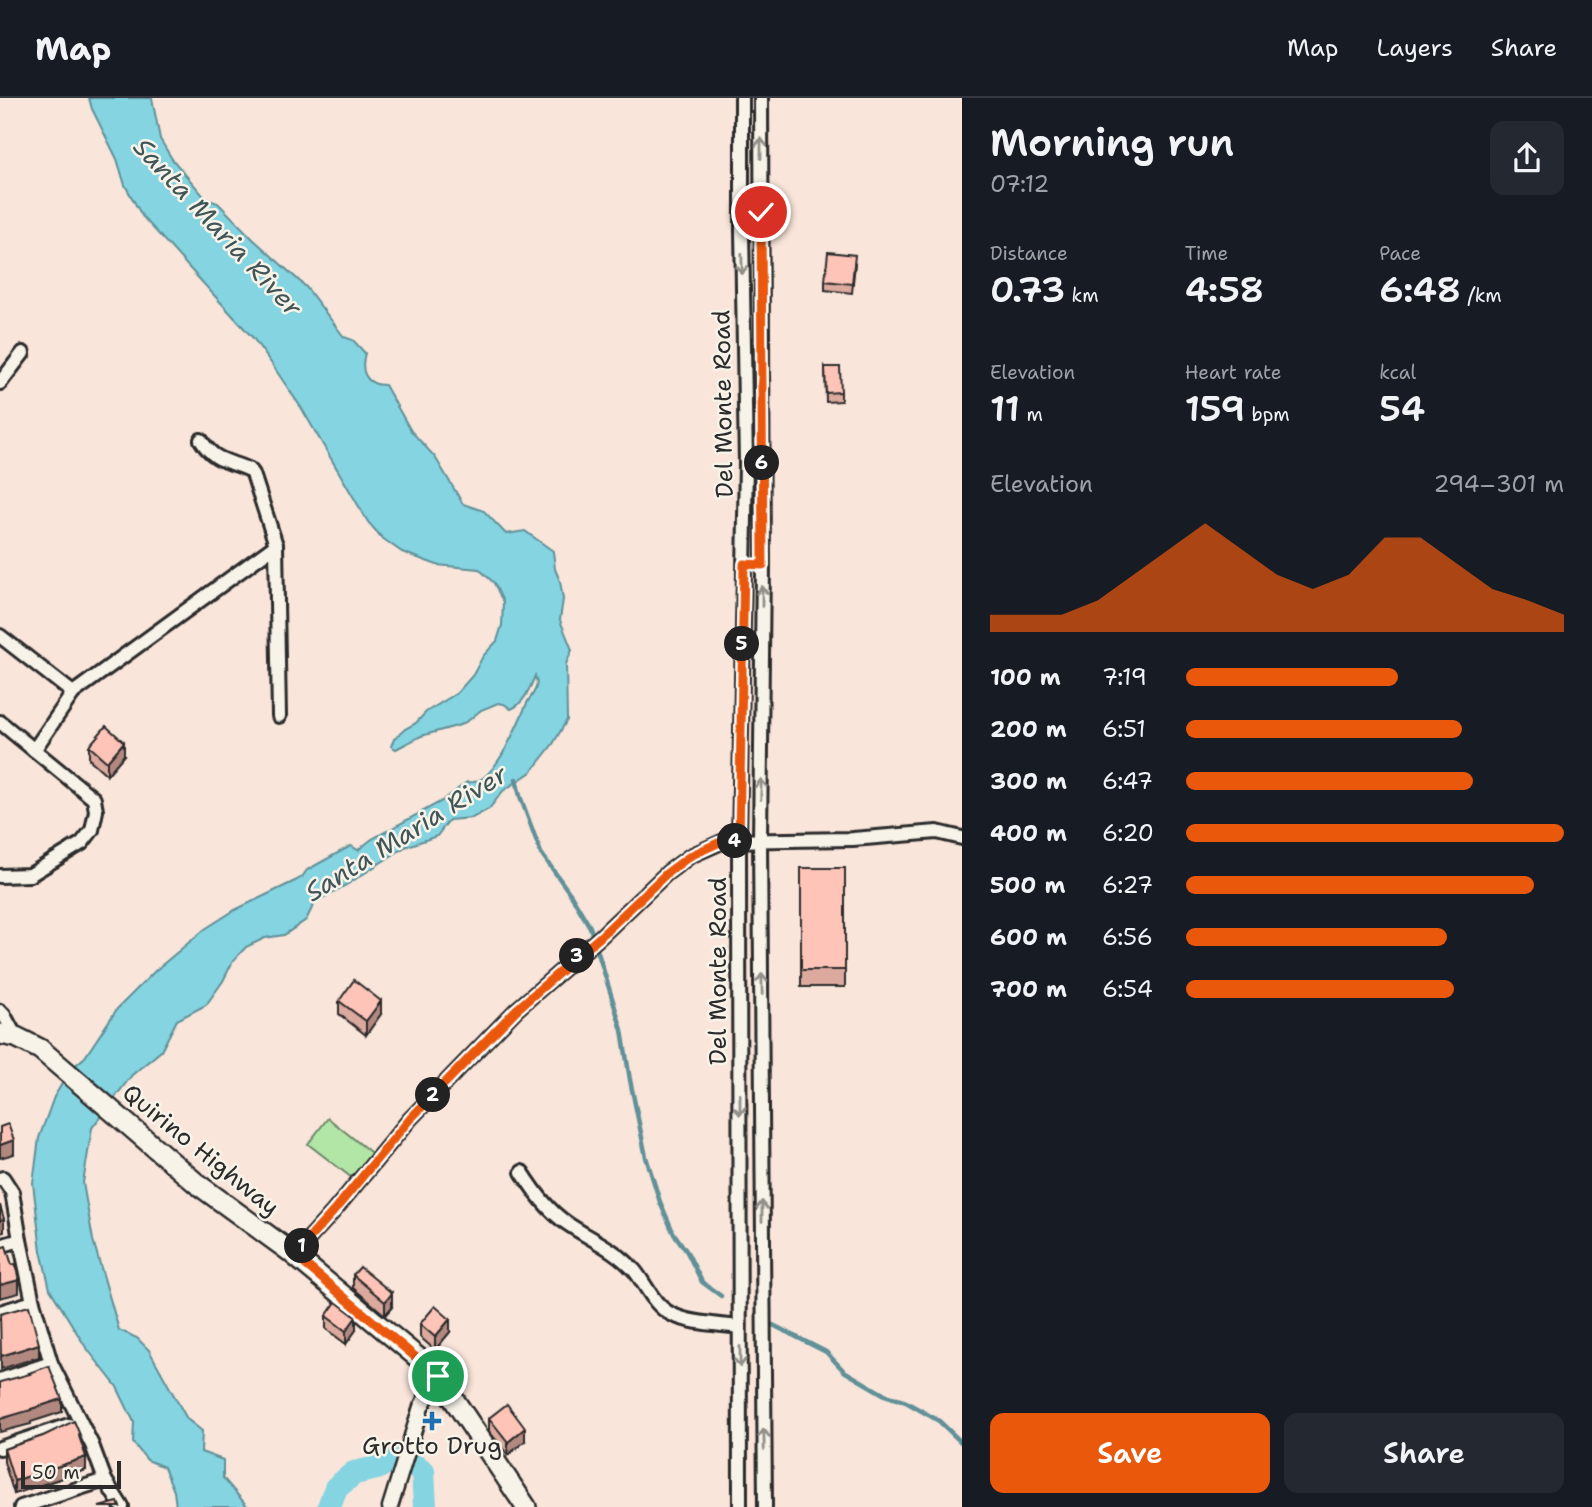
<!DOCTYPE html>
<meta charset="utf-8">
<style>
body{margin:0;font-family:"Shantell Sans",sans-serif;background:#242831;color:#f1f3f6;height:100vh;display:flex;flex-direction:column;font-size:26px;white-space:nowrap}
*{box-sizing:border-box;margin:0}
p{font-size:23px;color:#9ea1a6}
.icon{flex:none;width:38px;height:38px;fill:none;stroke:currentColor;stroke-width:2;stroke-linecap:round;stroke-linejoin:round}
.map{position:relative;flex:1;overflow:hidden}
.drawer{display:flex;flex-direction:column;background:#171b24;width:630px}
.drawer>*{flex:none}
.scale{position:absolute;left:21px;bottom:18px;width:100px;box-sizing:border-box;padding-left:7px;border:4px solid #2b2b2b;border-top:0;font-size:19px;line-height:24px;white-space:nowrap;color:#2b2b2b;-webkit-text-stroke:5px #f7f3e8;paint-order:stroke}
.pin{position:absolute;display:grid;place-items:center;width:60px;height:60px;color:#fff;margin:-30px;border:4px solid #fff;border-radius:50%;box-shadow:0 2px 7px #0007}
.km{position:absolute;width:35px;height:35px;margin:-18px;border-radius:50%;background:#222;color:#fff;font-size:19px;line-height:35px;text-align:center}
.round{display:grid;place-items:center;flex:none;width:74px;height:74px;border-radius:14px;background:#242831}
.summary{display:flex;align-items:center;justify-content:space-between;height:119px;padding:0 28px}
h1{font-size:38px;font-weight:600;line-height:52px}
.figures{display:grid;grid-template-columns:repeat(3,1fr);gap:10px;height:119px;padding:7px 28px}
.figures div{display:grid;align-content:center}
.figures b{font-size:35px;font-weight:600}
.figures small{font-size:19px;font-weight:400}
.figures p{font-size:19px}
.chart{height:196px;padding:14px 28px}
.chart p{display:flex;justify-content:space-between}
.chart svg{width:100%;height:126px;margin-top:7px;fill:#ea580c;opacity:.7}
.cta{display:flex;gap:14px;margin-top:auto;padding:14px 28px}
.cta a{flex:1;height:80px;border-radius:14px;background:#ea580c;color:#fff;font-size:28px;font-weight:600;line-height:80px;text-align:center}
.cta a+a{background:#242831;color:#f1f3f6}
ul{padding:0 28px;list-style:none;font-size:23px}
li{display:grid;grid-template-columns:112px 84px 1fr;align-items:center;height:52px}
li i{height:18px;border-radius:9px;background:#ea580c}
header{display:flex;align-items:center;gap:42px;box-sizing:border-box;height:98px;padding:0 35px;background:#171b24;border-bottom:2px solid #363941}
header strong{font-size:33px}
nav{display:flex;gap:38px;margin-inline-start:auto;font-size:24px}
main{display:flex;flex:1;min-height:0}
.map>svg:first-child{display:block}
</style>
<header>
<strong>Map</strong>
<nav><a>Map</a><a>Layers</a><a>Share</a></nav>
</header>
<main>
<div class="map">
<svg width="962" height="1409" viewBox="0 0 962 1409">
<rect width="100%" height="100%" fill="#f9e5da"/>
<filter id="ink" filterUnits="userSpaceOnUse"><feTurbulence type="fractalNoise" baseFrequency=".0143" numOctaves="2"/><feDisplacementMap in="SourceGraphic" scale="14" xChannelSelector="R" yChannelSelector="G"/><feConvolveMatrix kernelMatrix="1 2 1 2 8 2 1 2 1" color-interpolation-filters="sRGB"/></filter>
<g filter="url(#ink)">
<polygon fill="#b2e6a7" stroke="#6e8869" stroke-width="2" points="328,1020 375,1058 356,1083 308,1046"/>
<path fill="#84d4e1" stroke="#609098" stroke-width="2" d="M89,0H152L160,41L172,61L206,101L218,105L253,141L306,189L344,239L353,242L365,255C360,273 365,287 385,287L411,333L435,359L463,406L484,413L506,436L525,433L553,453L555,471L560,483L563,501L560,522L572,552L566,566L567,622L553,646L531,674L503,693L489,711L472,720L449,722L437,738L405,749L348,786L315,804L306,822L284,837L265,840L246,849L233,863L223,883L206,907L177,922L161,953L132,977L92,1030L83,1085L93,1142L119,1232L137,1240L149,1252L187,1321L202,1333L201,1354L223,1362V1380L248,1409H176L174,1393L164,1369L147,1362L133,1345L134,1324L117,1289L85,1248L50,1191L41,1153L33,1085L39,1040L54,999L71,971L85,959L117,911L156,872L205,831L235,812L295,783L302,779L307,772L345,751L351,748L358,752L372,741L442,703L467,684C472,685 478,683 483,680C502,666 518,625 528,603C531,599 535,594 536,589C538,584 536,583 535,578C530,590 524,606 511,611L504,606L498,605L481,612L469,622L460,627L421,638L396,651L391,648L394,641L405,631L416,625L426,614L457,595L473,577L483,558L497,543L502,527L503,504L494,485L479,471L437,467L402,454L382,440L368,424L302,311L271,265L253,240L142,118L125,87L117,61L92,11Z"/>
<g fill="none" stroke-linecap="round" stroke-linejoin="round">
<g stroke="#609098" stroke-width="4.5">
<polyline points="516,681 520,698 541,755 571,797 590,829 622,932 630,982 646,1059 660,1104 673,1134 687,1154 702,1184 721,1198"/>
<polyline points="773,1227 826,1254 844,1273 885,1297 906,1304 939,1323 962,1345"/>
</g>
<polyline stroke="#84d4e1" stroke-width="24" points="329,1409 336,1390 354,1375 377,1370 398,1358 423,1373 425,1409"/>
<defs>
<g id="minor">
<polyline points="761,0 763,467 760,742 765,1409"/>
<polyline points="0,285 23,255"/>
<path d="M201,342C215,365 229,362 250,372L253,376L276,447L279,618"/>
<polyline points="0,538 73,595 34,652"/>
<polyline points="73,595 276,447"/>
<polyline points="0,624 94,701 96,713 92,732 82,745 30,777 0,778"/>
<polyline points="0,913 4,917 16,939"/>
<path d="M522,1074C535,1094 548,1113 568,1126C590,1141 615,1151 634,1172C646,1186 653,1207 671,1216C691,1226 718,1226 739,1229"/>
<polyline points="0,1081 3,1080 12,1094 20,1142 33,1204 51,1265 92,1347 105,1382 122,1409"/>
<polyline points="0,1148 20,1142"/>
<polyline points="294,1157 333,1114 410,1021 516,912 600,839 667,775 690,758 724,743 853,741 937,734 962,740"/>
<polyline points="0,1214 33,1204"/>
<polyline points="0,1282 51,1265"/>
<polyline points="0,1350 69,1327"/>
<polyline points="21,1409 105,1382"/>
<polyline points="740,1409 739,742 746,365 742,132 742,0"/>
</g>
<polyline id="tertiary" points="390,1409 421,1309 438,1278"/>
<polyline id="primary" points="0,936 16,939 40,951 196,1085 288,1152 428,1268 438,1278 526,1409"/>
</defs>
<use href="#minor" stroke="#2b2b2b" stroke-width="18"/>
<use href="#tertiary" stroke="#2b2b2b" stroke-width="19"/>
<use href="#primary" stroke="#2b2b2b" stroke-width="24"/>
<use href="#minor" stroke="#f7f3e8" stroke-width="12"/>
<use href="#tertiary" stroke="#f7f3e8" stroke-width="14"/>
<use href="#primary" stroke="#f7f3e8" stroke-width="19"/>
</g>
<g fill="#dba99e" stroke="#2b2b2b" stroke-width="2">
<polygon points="855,166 852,195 825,192 825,183"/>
<polygon points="825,269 841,294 841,303 826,304"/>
<polygon points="89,648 124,657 107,677 89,661"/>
<rect x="801" y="770" width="44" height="119"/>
<polygon points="339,903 381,916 366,937 339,916"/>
<polygon points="353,1177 392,1209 385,1217 353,1190"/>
<polygon points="326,1218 356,1232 346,1246 326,1231"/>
<polygon points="420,1226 450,1234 435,1252 420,1239"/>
<polygon points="489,1320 525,1343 508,1357 489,1333"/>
<polygon points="43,1338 80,1341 86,1372 14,1396 4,1364 4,1351"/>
</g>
<g fill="#b28981" stroke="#2b2b2b" stroke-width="2">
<polygon points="124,644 124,657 107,677 107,664"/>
<polygon points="381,903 381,916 366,937 366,923"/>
<polygon points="14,1042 14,1056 0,1060 0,1047"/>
<polygon points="4,1121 4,1134 0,1135 0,1122"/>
<polygon points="19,1182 19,1195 0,1200 0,1187"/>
<polygon points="392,1195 392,1209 385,1217 385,1204"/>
<polygon points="356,1219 356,1232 346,1246 346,1233"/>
<polygon points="450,1221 450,1234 435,1252 435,1239"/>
<polygon points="39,1246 39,1259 1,1271 1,1258"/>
<polygon points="62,1301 62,1314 31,1324 31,1326 0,1334 0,1321"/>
<polygon points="525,1330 525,1343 508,1357 508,1344"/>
<polygon points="86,1359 86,1372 14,1396 14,1383"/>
</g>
<g fill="#ffc4b8" stroke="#2b2b2b" stroke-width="2">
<polygon points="828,154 855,157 852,186 825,183"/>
<polygon points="825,269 840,269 841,294 826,295"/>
<polygon points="106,628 124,644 107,664 89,648"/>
<rect x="801" y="770" width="44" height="102"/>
<polygon points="354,882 381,903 366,923 339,903"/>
<polygon points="8,1026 14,1042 0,1047 0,1029"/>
<polygon points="0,1107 4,1121 0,1122"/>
<polygon points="6,1148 12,1167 15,1166 19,1182 0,1187 0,1150"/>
<polygon points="360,1169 392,1195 385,1204 353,1177"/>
<polygon points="336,1204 356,1219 346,1233 326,1218"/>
<polygon points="29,1208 39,1246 1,1258 0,1216"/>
<polygon points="435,1208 450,1221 435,1239 420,1226"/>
<polygon points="49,1268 62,1301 31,1311 31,1312 0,1321 0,1284 30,1276 29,1275"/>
<polygon points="507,1306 525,1330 508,1344 489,1320"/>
<polygon points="74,1323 80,1337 79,1338 86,1359 14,1383 4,1351 43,1338"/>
<polygon points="118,1404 120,1409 99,1409"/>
</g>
<defs><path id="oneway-shaft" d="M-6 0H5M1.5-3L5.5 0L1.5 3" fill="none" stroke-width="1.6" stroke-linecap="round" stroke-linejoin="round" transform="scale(1.75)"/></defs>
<g stroke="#918f8a">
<use href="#oneway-shaft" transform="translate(761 50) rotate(-90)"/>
<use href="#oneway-shaft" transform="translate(742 166) rotate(89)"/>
<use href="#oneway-shaft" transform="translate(762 498) rotate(-90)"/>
<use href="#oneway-shaft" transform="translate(761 691) rotate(-89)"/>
<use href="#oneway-shaft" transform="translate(762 886) rotate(-91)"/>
<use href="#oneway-shaft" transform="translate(740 1007) rotate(90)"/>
<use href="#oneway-shaft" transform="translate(762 1113) rotate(-90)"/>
<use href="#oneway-shaft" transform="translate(740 1259) rotate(90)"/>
<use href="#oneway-shaft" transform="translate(764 1341) rotate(-91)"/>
</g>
</g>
<g fill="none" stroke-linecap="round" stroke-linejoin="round" filter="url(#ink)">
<defs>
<polyline id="route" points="438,1278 294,1157 333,1114 410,1021 516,912 600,839 667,775 690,758 718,745 739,742 744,466 763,467 761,114"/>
</defs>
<use href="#route" stroke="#fff" stroke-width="14"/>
<use href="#route" stroke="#ea580c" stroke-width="9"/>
</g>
<path fill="#1f6fb2" stroke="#f7f3e8" stroke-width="2.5" d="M428.5 1312.5h7v7h7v7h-7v7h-7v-7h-7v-7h7z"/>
<g text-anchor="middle" stroke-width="5" stroke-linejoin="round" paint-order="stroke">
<g font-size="24" fill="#2b2b2b" stroke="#f7f3e8">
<text transform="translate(723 306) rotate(-91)" y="8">Del Monte Road</text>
<text transform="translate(718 873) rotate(-90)" y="8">Del Monte Road</text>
<text transform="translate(201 1052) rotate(39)" y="8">Quirino Highway</text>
</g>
<g font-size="24" fill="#2b2b2b" stroke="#f7f3e8">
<text x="432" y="1356">Grotto Drug</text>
</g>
<g font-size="26" font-style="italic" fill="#415558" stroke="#f7f3e8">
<text transform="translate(218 129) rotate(47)" y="9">Santa Maria River</text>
<text transform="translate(406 735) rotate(-32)" y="9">Santa Maria River</text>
</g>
</g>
</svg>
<div class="scale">50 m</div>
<div class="pin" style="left:438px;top:1278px;background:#1e9e55"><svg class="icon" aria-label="arrive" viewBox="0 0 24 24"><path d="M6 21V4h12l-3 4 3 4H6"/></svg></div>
<div class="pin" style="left:761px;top:114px;background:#d93025"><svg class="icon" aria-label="check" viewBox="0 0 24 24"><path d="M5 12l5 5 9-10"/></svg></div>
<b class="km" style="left:302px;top:1148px">1</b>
<b class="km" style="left:433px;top:997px">2</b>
<b class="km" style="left:577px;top:858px">3</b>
<b class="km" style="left:735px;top:743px">4</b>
<b class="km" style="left:742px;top:546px">5</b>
<b class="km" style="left:762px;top:365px">6</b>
</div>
<section class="drawer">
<div class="summary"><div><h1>Morning run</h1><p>07:12</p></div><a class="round"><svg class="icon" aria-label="share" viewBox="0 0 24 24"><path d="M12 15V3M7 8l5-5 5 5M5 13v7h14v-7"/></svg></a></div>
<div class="figures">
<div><p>Distance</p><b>0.73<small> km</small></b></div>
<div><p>Time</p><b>4:58</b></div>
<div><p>Pace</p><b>6:48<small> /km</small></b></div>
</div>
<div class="figures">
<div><p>Elevation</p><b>11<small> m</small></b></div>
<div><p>Heart rate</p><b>159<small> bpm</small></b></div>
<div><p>kcal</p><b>54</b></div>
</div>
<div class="chart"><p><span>Elevation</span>294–301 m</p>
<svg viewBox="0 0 160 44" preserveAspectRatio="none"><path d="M0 44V38L10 38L20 38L30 33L40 24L50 15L60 6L70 15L80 24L90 29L100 24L110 11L120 11L130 20L140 29L150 33L160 38V44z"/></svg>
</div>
<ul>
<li><b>100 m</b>7:19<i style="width:56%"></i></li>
<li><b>200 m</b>6:51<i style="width:73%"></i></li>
<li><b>300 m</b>6:47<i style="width:76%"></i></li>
<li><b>400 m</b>6:20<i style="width:100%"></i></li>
<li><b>500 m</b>6:27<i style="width:92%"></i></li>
<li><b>600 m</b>6:56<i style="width:69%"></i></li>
<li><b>700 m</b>6:54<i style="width:71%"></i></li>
</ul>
<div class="cta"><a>Save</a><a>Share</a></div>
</section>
</main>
